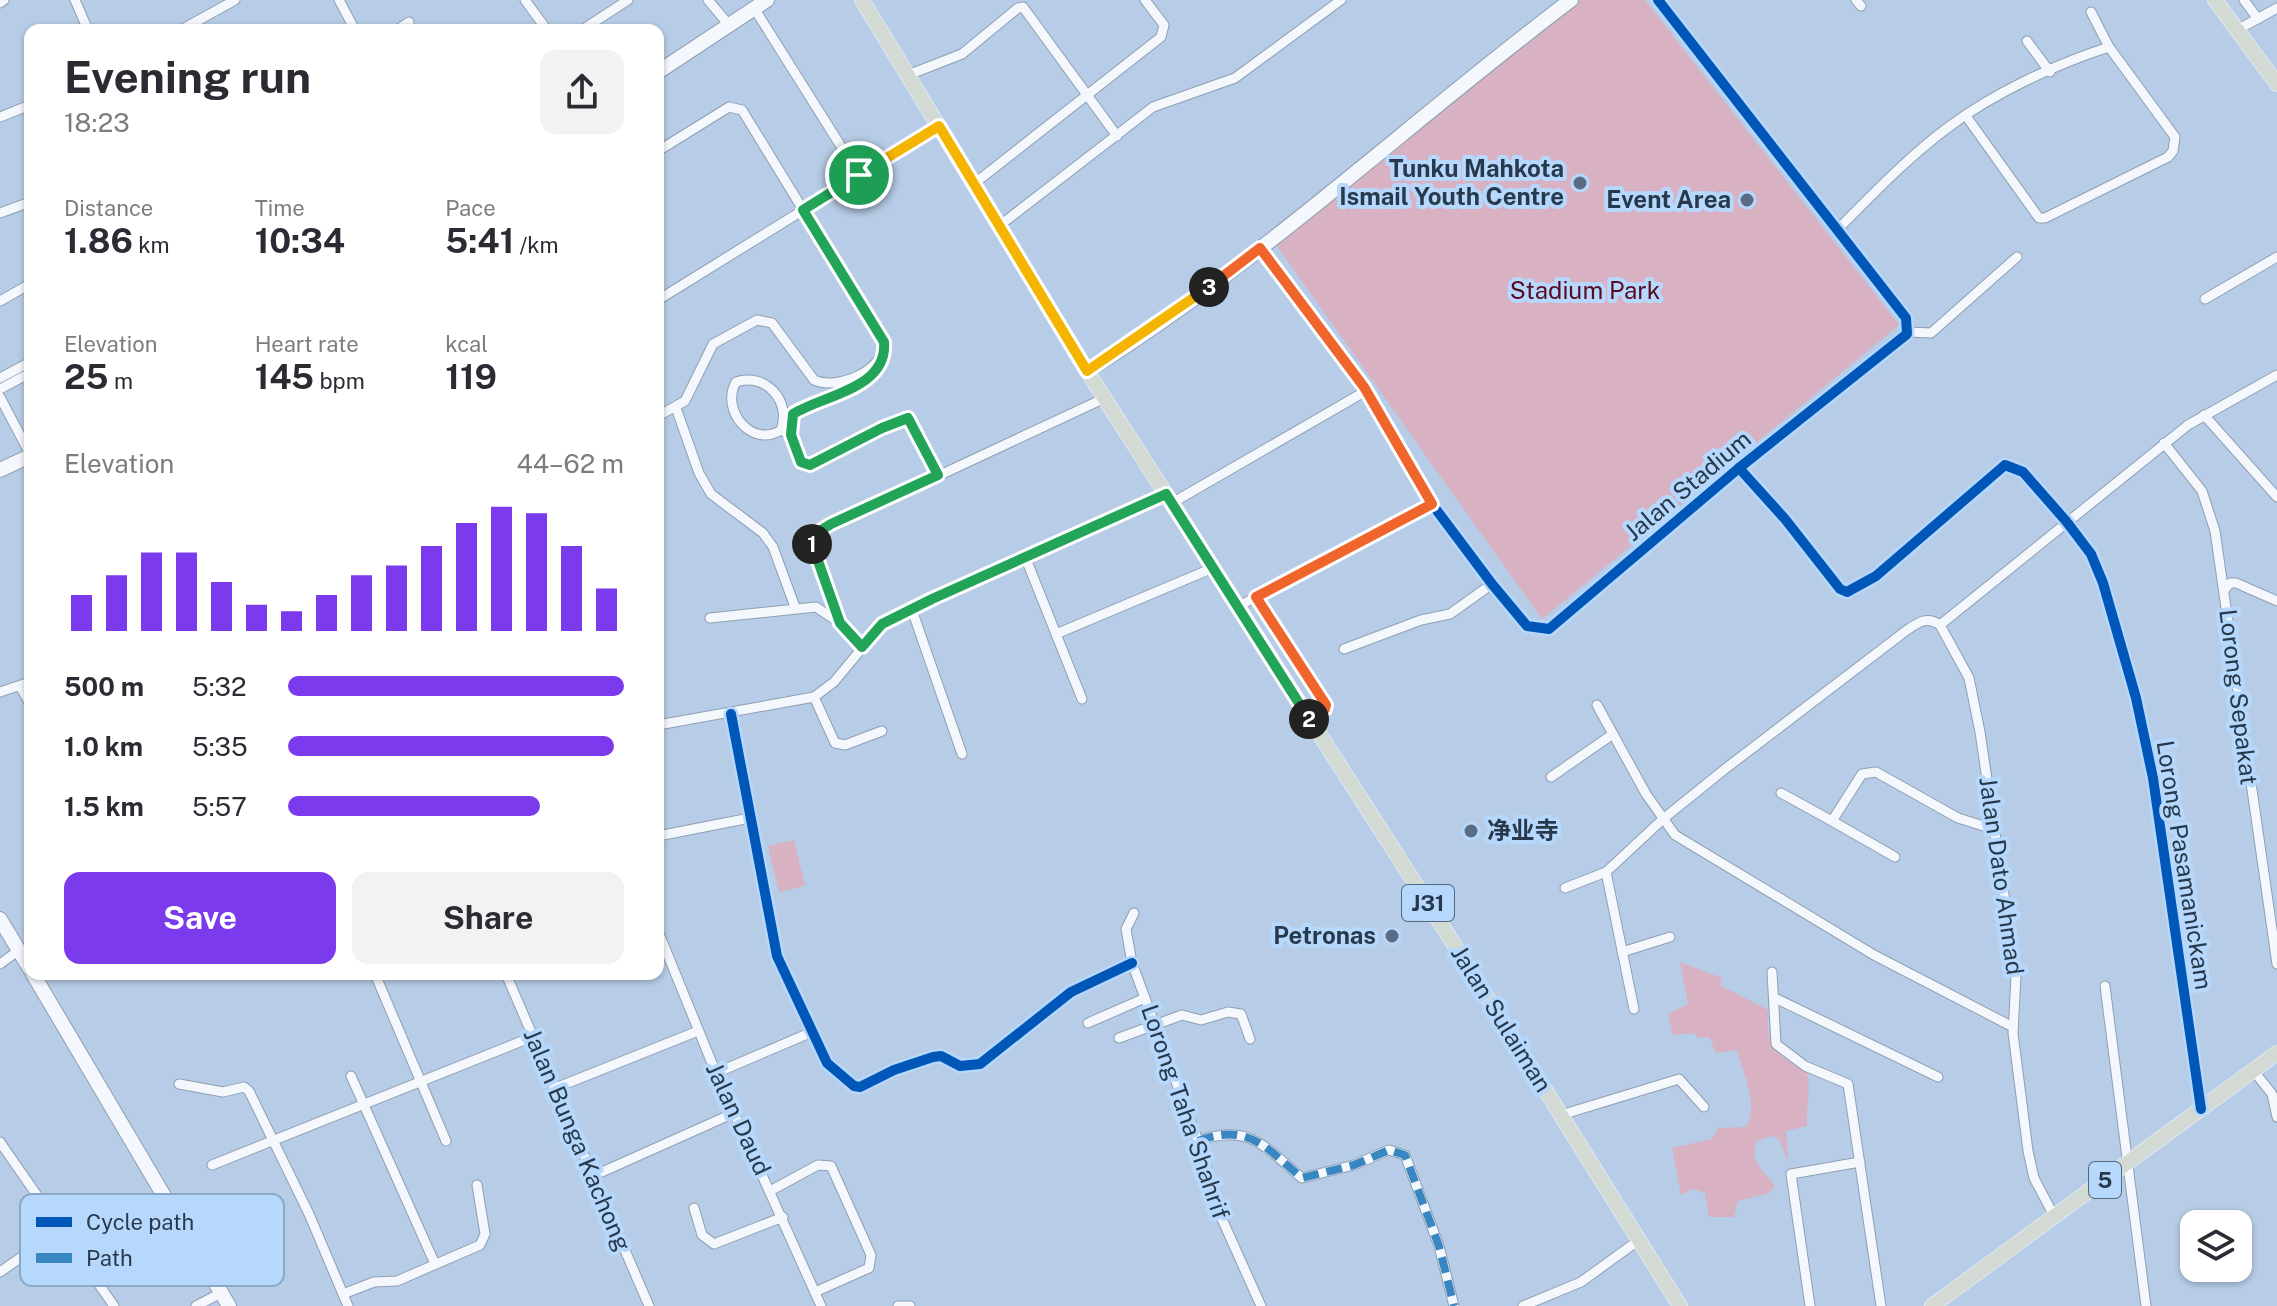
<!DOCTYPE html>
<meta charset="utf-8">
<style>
body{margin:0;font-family:"Public Sans","Noto Sans SC",sans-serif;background:#f2f2f3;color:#2b2b33;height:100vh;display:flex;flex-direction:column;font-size:30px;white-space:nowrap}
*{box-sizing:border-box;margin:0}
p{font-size:26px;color:#7c7c81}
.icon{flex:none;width:44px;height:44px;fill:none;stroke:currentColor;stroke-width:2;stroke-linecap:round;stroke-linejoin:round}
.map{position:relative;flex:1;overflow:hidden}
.panel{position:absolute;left:24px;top:24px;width:640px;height:956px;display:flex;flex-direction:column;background:#fff;border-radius:16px;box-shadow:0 2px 6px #0004}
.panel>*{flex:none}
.controls{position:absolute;left:2180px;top:1210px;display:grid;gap:16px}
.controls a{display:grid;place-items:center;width:72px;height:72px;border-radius:16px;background:#fff;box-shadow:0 2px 6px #0004;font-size:40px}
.pin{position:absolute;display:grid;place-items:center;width:68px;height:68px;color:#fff;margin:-34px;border:4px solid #fff;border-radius:50%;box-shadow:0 2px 8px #0007}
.km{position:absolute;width:40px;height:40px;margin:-20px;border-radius:50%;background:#222;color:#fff;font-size:22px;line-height:40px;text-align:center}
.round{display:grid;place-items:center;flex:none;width:84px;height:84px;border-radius:16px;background:#f2f2f3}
.head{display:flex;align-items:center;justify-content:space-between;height:136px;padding:0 40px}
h1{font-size:44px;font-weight:700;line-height:60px}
.metrics{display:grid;grid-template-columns:repeat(3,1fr);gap:12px;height:136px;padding:8px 40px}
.metrics div{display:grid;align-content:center}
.metrics b{font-size:34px;font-weight:700}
.metrics small{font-size:22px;font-weight:400}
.metrics p{font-size:22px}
.chart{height:224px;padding:16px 40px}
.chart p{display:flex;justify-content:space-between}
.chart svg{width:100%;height:144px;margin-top:8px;stroke:#7c3aed;stroke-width:6}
.cta{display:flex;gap:16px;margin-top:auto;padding:16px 40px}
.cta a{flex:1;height:92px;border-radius:16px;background:#7c3aed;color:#fff;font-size:32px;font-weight:700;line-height:92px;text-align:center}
.cta a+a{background:#f2f2f3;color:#2b2b33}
ul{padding:0 40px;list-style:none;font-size:26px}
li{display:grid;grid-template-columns:128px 96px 1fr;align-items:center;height:60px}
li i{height:20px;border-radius:10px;background:#7c3aed}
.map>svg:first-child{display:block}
</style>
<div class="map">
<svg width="2277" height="1306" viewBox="0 0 2277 1306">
<rect width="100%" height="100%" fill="#b7cce6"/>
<g fill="#d8b1c3">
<polygon points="1580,0 1645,0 1899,325 1542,619 1274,242"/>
<polygon points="794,840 805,886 779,892 768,846"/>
<path d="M1680,962L1722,978L1720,985L1768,1010C1767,1049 1773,1052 1807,1072C1811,1092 1806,1106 1807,1126L1786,1131L1788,1162L1779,1139L1772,1136L1757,1141C1748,1163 1765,1171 1775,1186L1769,1193L1738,1201L1734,1217H1709L1705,1193L1693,1189L1681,1195L1672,1148L1712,1139L1718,1128L1745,1127C1761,1109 1742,1070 1737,1050L1716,1053L1709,1037L1698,1038L1693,1033L1673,1035L1668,1014L1688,1004Z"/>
</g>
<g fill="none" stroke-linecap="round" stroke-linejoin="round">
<defs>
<g id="street">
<polyline points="75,0 88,30"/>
<polyline points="339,0 355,30"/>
<polyline points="525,0 547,30"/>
<polyline points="708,0 729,25"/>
<polyline points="1856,0 1861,6"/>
<polyline points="2244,0 2258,19"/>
<polyline points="0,3 4,0"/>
<polyline points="754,8 859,175"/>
<polyline points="181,30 235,0"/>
<polyline points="397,30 409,22"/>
<polyline points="582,30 628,0"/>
<polyline points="2237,30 2277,8"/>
<polyline points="2027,41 2050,72"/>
<polyline points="908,75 962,54 1018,8 1023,7 1117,136"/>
<polyline points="1966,116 2039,218 2045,218 2168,157 2173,151 2175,137 2109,47 2091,12"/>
<polyline points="0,117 30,105"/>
<path d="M658,151L729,107L742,110L884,342C886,370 837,391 814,380L772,323L757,320L713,344L685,401L658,416"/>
<polyline points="975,183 1161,37 1164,25 1145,0"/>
<polyline points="0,213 30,202"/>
<polyline points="999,226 1153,107 1235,78 1341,0"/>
<path d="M1837,230C1873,194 1909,156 1950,126C1994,93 2056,64 2109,47"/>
<polyline points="1260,248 1364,387 1432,504 1492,584 1527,626 1549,629 1739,468 1907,334 1906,318 1658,0"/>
<polyline points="2205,299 2277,257"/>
<polyline points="658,300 939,126"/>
<polyline points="0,301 30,284"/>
<polyline points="1908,332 1931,333 2017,257"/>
<polyline points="875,367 866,381 793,414 791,435 801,462 810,465 882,428 908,418 938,475"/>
<polyline points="0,378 30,362"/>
<polyline points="0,389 30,373"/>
<polyline points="0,397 30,454"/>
<polyline points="676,408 699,473 711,494 763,533 773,547 795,607"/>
<polyline points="2204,415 2277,497"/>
<path d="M781,430C792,401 765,372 736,382C720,410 752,449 781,430L791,435"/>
<polyline points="2164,443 2202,491 2215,531 2277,964"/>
<polyline points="1739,468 1785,519 1840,589 1847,592 1876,576 2005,465 2023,472 2066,521 2091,554 2103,583 2136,698 2153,778 2201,1109"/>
<polyline points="1172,503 1366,391"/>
<polyline points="1026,559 1082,699"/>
<polyline points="2225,589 2230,583 2236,583 2277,601"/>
<polyline points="1256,597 1326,705 1325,709 1309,719"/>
<polyline points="1237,607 1432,504"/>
<polyline points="912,610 962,754"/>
<polyline points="710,618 816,607 840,623 862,647"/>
<polyline points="840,623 814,555 812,545 818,532 1105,398"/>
<polyline points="1056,634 1213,568"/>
<polyline points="1344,649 1421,620 1450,614 1492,584"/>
<polyline points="20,686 30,704"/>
<polyline points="0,692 30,682"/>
<polyline points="814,697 835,743 845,745 882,731"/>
<polyline points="1597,705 1646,794 1675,835 1874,955 2013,1027"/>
<polyline points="731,714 777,956 827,1063 854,1086 860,1087 894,1070 933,1057 941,1056 960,1066 980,1064 1071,992 1132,963"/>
<polyline points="658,725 814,697 834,682 882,624 1166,494"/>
<polyline points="1551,777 1613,734"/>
<polyline points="1781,793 1832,821 1862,774 1876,772 1958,818 1993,829"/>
<polyline points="1832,821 1895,857"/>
<polyline points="658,836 750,818"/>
<polyline points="1606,872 1634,1009"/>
<path d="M1565,888L1606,872L1663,819L1725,769L1907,630C1919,622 1927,616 1940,625"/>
<polyline points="1134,913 1126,929 1132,963 1198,1141 1222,1219 1261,1306"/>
<polyline points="658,931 716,1073 821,1306"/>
<polyline points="1622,952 1670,937"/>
<polyline points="0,964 19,950"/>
<polyline points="1772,972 1776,1044 1805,1066 1848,1084 1881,1306"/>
<polyline points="375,974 446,1141"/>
<polyline points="506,974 649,1306"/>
<polyline points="2105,986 2146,1306"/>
<polyline points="1775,998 1938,1077"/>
<polyline points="1088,1023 1145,998"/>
<polyline points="1119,1038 1182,1015 1201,1020 1228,1012 1241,1014 1250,1039"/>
<polyline points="2253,1070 2272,1094 2277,1117"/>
<polyline points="716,1073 812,1032"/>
<polyline points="351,1076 435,1264"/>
<polyline points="179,1084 223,1092 244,1087 249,1091 309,1214 348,1306"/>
<polyline points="553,1089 698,1031"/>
<polyline points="1561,1115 1679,1079 1704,1107"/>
<path d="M1198,1141C1249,1122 1266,1148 1302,1178L1354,1165L1389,1150L1405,1155L1439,1246L1454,1306"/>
<polyline points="0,1142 114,1306"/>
<polyline points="212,1165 532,1037"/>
<polyline points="593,1176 734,1113"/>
<polyline points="770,1191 818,1165 831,1166 871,1255 869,1268 815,1292"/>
<polyline points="694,1208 702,1235 714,1244 783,1217"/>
<polyline points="2054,1216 2034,1178 2028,1151 2013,1033 2016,976 1980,732 1969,678 1940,625 2188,425 2277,375"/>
<polyline points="0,1272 60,1230"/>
<polyline points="343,1294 374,1282 397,1281 480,1245 485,1234 477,1185"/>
<polyline points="196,1306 221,1293"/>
<polyline points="898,1306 910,1306"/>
<polyline points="1523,1306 1581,1282 1639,1240"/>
<polyline points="1810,1306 1791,1174 1860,1162"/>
</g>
<g id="secondary">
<polyline points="658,72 767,0"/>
<path d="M1087,371C1260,263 1409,122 1571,0"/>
<polyline points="0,470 30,456"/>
<polyline points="0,919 30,969"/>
<polyline points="33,974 229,1306"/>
</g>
<g id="primary">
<polyline points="862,0 1087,371 1466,963 1680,1306"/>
<polyline points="2215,0 2277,84"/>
<polyline points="1932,1306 2277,1053"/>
</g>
</defs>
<use href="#street" stroke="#8f9fb3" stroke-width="11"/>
<use href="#secondary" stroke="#8f9fb3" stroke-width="16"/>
<use href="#primary" stroke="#dfe8f4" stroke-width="16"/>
<use href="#street" stroke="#f4f7fb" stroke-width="9"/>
<use href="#secondary" stroke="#f4f7fb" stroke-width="14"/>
<use href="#primary" stroke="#d2dad3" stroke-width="14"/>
<path stroke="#3887c2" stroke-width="8" stroke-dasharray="16 8" stroke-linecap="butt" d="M1198,1141C1249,1122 1266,1148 1302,1178L1354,1165L1389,1150L1405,1155L1439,1246L1454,1306"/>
<defs>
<g id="cycleway">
<polyline points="1260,248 1364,387 1432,504 1492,584 1527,626 1549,629 1739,468 1907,334 1906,318 1658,0"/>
<polyline points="1739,468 1785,519 1840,589 1847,592 1876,576 2005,465 2023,472 2066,521 2091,554 2103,583 2136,698 2153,778 2201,1109"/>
<polyline points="731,714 777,956 827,1063 854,1086 860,1087 894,1070 933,1057 941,1056 960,1066 980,1064 1071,992 1132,963"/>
</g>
</defs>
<use href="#cycleway" stroke="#b7d8fd" stroke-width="15"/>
<use href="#cycleway" stroke="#0057b8" stroke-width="10"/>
</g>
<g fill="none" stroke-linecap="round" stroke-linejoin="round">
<defs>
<path id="split-1" d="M812,544L818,532L831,524L938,475L908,418L882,428L810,465L801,462L791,435L793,414C823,395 888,389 884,342L803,210L859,175"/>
<polyline id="split-2" points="812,544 840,623 862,647 882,624 932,599 1166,494 1309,719"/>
<polyline id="split-3" points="1209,287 1260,248 1364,387 1432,504 1256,597 1326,705 1325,709 1309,719"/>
<polyline id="split-4" points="859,175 939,126 1087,371 1209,287"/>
</defs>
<use href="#split-1" stroke="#fff" stroke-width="16"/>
<use href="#split-2" stroke="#fff" stroke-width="16"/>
<use href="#split-3" stroke="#fff" stroke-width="16"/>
<use href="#split-4" stroke="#fff" stroke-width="16"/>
<use href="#split-1" stroke="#22a559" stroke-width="10"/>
<use href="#split-2" stroke="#22a559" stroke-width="10"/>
<use href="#split-3" stroke="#f0652b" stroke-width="10"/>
<use href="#split-4" stroke="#f5b400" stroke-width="10"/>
</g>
<g fill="#5b6c82" stroke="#b7d8fd" stroke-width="3">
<circle cx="1580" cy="183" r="8"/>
<circle cx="1747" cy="200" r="8"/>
<circle cx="1471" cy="831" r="8"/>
<circle cx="1392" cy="936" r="8"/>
</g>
<g text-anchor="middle" stroke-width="8" stroke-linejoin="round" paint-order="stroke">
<g fill="#b7d8fd" stroke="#546981" stroke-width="2">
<rect x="1402" y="885" width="52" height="36" rx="6"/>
<rect x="2089" y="1162" width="32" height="36" rx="6"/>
</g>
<g font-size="22" font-weight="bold" fill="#29394c">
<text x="1428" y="911">J31</text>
<text x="2105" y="1188">5</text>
</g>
<g font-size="24" font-weight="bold" fill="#29394c" stroke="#b7d8fd" text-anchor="end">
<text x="1564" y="177">Tunku Mahkota<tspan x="1564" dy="28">Ismail Youth Centre</tspan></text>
<text x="1731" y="208">Event Area</text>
<text x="1487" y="839" text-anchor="start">净业寺</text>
<text x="1376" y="944">Petronas</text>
</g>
<g font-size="24" fill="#590a20" stroke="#b7d8fd">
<text x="1585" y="299">Stadium Park</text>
</g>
<g font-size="24" fill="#29394c" stroke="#b7d8fd">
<text transform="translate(1688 486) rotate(-40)" y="8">Jalan Stadium</text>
<text transform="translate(2238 697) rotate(83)" y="8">Lorong Sepakat</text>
<text transform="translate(2184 865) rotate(81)" y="8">Lorong Pasamanickam</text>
<text transform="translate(2001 876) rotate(82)" y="8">Jalan Dato Ahmad</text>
<text transform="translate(1501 1019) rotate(58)" y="8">Jalan Sulaiman</text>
<text transform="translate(1185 1112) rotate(71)" y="8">Lorong Taha Shahrif</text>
<text transform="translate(738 1119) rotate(65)" y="8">Jalan Daud</text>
<text transform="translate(577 1140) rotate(67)" y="8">Jalan Bunga Kachong</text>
</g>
</g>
<rect x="20" y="1194" width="264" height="92" rx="12" fill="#b7d8fd" stroke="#8ca8c8" stroke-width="2"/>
<rect x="36" y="1217" width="36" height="10" fill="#0057b8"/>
<rect x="36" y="1253" width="36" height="10" fill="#3887c2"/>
<g font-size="22" fill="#29394c">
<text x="86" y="1230">Cycle path</text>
<text x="86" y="1266">Path</text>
</g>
</svg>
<div class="controls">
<a><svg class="icon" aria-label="layers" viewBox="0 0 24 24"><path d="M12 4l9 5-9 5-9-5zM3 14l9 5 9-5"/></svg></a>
</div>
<div class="pin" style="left:859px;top:175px;background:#1e9e55"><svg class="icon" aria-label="arrive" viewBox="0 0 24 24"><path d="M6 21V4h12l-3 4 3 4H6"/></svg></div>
<b class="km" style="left:812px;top:544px">1</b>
<b class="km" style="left:1309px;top:719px">2</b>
<b class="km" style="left:1209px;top:287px">3</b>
<section class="panel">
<div class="head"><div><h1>Evening run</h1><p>18:23</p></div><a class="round"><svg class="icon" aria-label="share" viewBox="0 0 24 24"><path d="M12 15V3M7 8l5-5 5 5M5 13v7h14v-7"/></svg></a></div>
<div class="metrics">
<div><p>Distance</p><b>1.86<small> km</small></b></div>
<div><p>Time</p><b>10:34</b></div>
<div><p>Pace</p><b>5:41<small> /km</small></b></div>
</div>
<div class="metrics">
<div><p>Elevation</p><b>25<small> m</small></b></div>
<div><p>Heart rate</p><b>145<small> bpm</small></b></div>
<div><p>kcal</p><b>119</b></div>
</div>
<div class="chart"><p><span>Elevation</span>44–62 m</p>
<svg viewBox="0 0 160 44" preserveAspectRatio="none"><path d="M5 44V33M15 44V27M25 44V20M35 44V20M45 44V29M55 44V36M65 44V38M75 44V33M85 44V27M95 44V24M105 44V18M115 44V11M125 44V6M135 44V8M145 44V18M155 44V31"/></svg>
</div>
<ul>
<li><b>500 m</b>5:32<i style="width:100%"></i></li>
<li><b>1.0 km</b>5:35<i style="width:97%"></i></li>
<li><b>1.5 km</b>5:57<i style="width:75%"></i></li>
</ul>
<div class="cta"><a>Save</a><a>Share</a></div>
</section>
</div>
